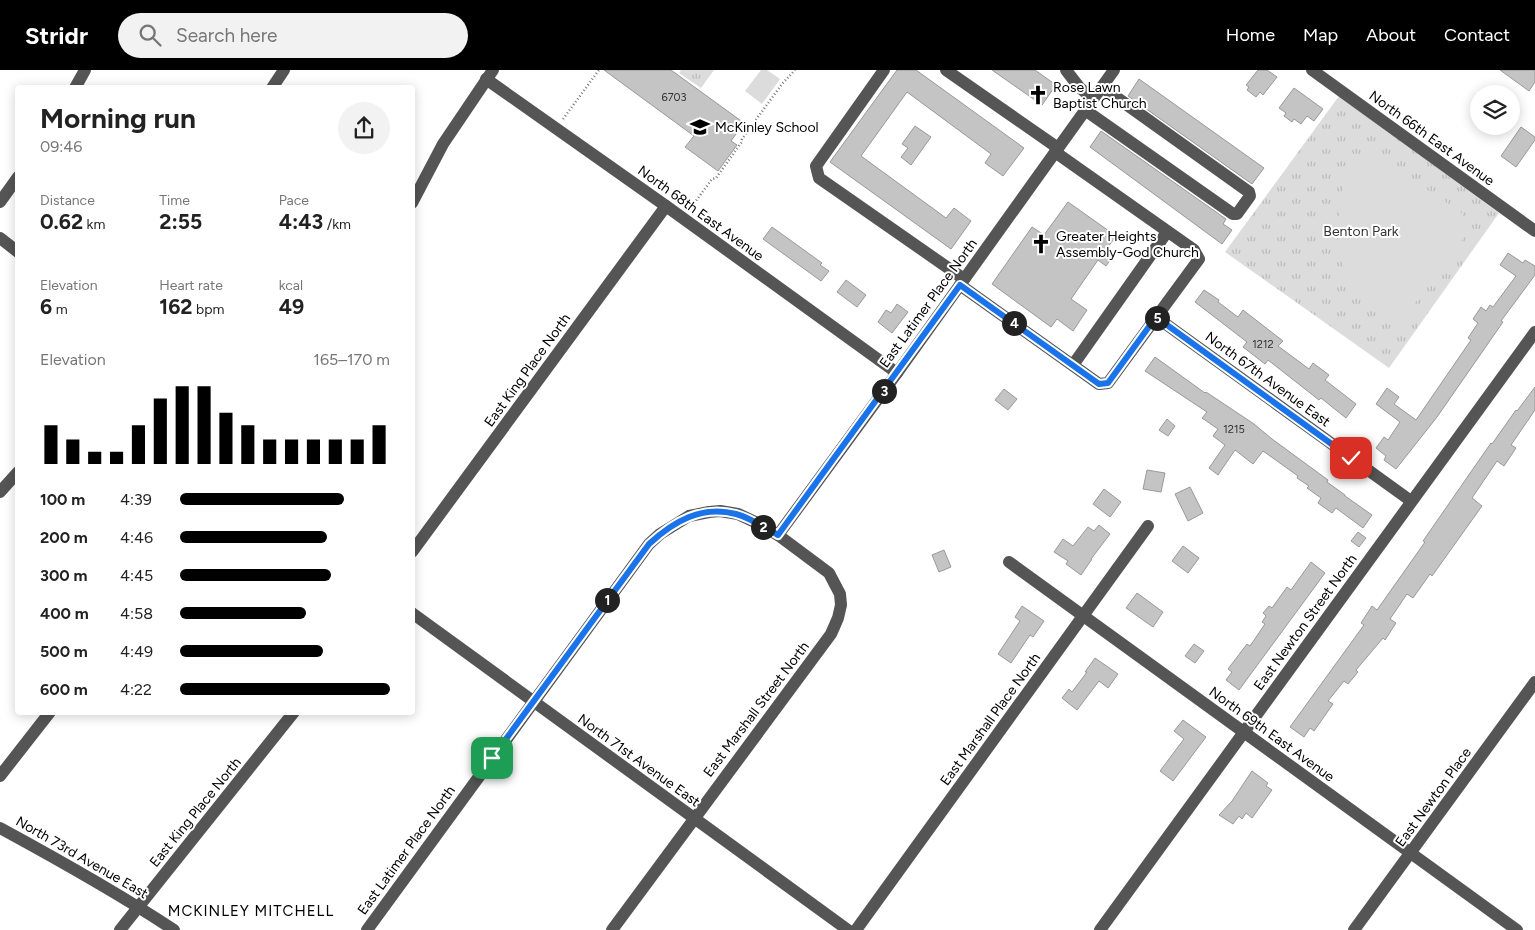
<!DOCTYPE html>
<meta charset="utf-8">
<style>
body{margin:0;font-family:Figtree,sans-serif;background:#f2f2f2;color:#222;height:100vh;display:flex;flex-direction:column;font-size:19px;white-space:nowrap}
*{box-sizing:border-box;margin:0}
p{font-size:16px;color:#767676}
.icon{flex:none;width:28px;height:28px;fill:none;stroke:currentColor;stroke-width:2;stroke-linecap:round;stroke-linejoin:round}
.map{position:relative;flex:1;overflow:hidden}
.side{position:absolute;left:15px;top:15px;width:400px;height:630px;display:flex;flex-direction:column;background:#fff;border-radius:5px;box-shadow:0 2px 12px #0003}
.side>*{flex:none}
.buttons{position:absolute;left:1470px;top:15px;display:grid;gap:10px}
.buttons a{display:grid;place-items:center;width:50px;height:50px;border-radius:50%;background:#fff;box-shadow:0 2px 12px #0003;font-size:25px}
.pin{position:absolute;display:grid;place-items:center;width:42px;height:42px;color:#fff;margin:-21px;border-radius:10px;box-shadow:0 2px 8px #0006}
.km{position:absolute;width:25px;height:25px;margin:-12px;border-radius:50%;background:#222;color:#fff;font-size:14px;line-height:25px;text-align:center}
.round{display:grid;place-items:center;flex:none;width:52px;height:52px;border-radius:26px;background:#f2f2f2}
.headline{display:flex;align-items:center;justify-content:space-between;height:85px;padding:0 25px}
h1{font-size:28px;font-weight:700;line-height:38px}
.stats{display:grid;grid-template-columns:repeat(3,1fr);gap:8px;height:85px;padding:5px 25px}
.stats div{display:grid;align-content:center}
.stats b{font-size:21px;font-weight:700}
.stats small{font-size:14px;font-weight:400}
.stats p{font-size:14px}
.chart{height:140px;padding:10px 25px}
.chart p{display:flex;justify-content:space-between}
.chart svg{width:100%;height:90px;margin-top:5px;stroke:#000;stroke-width:6}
ul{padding:0 25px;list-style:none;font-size:16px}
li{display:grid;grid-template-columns:80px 60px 1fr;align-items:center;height:38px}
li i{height:12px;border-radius:6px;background:#000}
header{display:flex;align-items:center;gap:30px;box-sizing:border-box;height:70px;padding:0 25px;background:#000;color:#fff}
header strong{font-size:24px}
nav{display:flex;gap:28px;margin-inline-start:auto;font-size:18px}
.search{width:350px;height:45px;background:#f2f2f2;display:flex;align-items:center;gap:12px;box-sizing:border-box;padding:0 18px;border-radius:28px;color:#767676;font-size:19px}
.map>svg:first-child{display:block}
</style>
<header>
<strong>Stridr</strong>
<div class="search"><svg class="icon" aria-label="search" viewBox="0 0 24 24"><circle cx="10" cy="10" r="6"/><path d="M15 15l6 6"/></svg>Search here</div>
<nav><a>Home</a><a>Map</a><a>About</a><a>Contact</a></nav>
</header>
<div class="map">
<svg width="1535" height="860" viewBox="0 0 1535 860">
<defs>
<pattern id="park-tufts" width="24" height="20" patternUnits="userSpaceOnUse" patternTransform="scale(1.25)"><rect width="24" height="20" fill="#dcdcdc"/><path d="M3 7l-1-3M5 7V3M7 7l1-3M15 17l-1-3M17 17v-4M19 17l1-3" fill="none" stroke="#bbb"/></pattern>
</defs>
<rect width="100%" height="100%" fill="#fff"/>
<g fill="url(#park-tufts)">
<polygon points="681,0 714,0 701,18 679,3"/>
<polygon points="1339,26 1499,143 1389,298 1225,182"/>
</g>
<g fill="#dcdcdc">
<polygon points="761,0 767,0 780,9 762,34 745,21"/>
<polygon points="1369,80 1463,144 1466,164 1401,252 1380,240 1358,221 1338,186 1338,151 1344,113"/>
</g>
<g fill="#c4c4c4" stroke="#999">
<polygon points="604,0 671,0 744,53 731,71 737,75 718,101 685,77 694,66"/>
<polygon points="897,0 916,0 1024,78 1003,106 985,93 991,84 907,22 861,86 946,148 954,138 971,151 951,179 830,92"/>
<polygon points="992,0 1035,0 1056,15 1042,35"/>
<polygon points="1258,0 1267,0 1277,7 1263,25 1260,22 1256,27 1247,20 1249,17 1246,15"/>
<polygon points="1500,0 1535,0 1535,12 1529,21"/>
<polygon points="1139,9 1264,98 1252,114 1128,26"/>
<polygon points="1294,18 1323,39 1314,51 1307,46 1301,54 1294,49 1292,52 1284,46 1286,43 1279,38"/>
<polygon points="915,56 931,67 911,95 901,87 908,78 902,74"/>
<polygon points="1521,57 1535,67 1535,70 1516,97 1501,86"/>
<polygon points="1101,61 1226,149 1223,154 1232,160 1222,174 1090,77"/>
<polygon points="1068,132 1116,166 1106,180 1114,185 1106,196 1098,190 1071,229 1087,240 1073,261 1057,249 1051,257 992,214 1032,157 1044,165"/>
<polygon points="772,157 822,193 820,195 829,201 821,211 763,169"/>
<polygon points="1508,183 1523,193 1525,190 1535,196 1535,205 1501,251 1503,252 1437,347 1396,399 1384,390 1386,386 1376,378 1384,367 1388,370 1400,352 1376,334 1387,318 1399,327 1394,334 1416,350 1471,270 1468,268 1478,253 1473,249 1481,237 1486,241 1490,235 1493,237 1516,206 1500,195"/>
<polygon points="846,210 866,225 857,237 837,222"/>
<polygon points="1204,220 1219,230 1218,232 1238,247 1243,240 1283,271 1278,276 1309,299 1313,293 1329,305 1325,310 1356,334 1346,348 1321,328 1319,330 1268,290 1265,294 1243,277 1247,272 1195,232"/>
<polygon points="897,234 908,242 892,263 878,252 886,240 891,243"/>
<polygon points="1155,287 1205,323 1206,322 1254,354 1272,369 1328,410 1327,412 1345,425 1345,426 1372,445 1363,458 1336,438 1332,443 1318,433 1321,428 1307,418 1309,416 1297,408 1298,406 1263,381 1253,394 1235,380 1218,405 1209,398 1225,375 1213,366 1218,359 1202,348 1207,342 1145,301"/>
<polygon points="1535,317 1535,340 1511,375 1516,378 1504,396 1497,391 1472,428 1482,436 1432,506 1430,504 1413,528 1407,524 1390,549 1396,553 1385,570 1383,568 1356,600 1358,602 1348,614 1344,611 1328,631 1333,634 1314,661 1310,658 1304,667 1290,657 1364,555 1361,553 1372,536 1377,540 1425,472 1423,471 1491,373 1492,374 1516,340 1517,341"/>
<polygon points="1004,319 1017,329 1008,340 995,330"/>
<polygon points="1167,349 1175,356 1168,366 1159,360"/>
<polygon points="1147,400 1165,403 1161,422 1143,419"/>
<polygon points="1190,417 1203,443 1188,451 1175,424"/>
<polygon points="1104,419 1121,432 1110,447 1093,434"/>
<polygon points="1099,455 1110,464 1091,489 1092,489 1081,505 1066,494 1068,491 1054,482 1063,469 1073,476 1088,457 1094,461"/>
<polygon points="1358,462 1366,468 1359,477 1351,471"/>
<polygon points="1183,476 1199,488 1188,503 1172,491"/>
<polygon points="944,480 951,497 939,502 932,485"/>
<polygon points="1311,492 1325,503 1239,620 1226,610 1232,602 1228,599 1247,574 1250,576 1265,554 1262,552 1266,546 1263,543 1269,536 1272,538 1287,517 1291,520"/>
<polygon points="1137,523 1163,542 1153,557 1126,538"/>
<polygon points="1022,536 1044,551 1033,567 1030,565 1011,593 998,584 1020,551 1015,547"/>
<polygon points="1194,574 1204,581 1195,593 1185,586"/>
<polygon points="1095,588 1118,604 1108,618 1099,611 1077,640 1062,628 1069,619 1072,622 1087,602 1085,602"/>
<polygon points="1183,650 1206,667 1173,711 1160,701 1184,669 1174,661"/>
<polygon points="1252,701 1268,713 1266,716 1272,720 1252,748 1246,743 1242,749 1239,746 1233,754 1219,745 1232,731"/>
</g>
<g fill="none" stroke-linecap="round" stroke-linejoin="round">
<g stroke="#777" stroke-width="2.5" stroke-dasharray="1 2.5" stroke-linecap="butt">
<polyline points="563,49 599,0"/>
<polyline points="690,139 712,109 716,108 741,73 742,69 782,14 795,0"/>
</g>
<g stroke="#555" stroke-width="12">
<polyline points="884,0 816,96 819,108 964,209"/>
<polyline points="946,0 1058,78"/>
<polyline points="1066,0 1079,17 1093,29"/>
<polyline points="1312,0 1535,161"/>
<polyline points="486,9 666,136 897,303"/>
<polyline points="75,18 85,0"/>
<polyline points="272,18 284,0"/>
<polyline points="1085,40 1233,144 1237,144 1250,126 1249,122 1102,17"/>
<polyline points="0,132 18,107"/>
<polyline points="412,133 443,74 493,0"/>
<polyline points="0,168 18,182"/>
<polyline points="960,215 1099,314 1108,313 1199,189 1194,180 1055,82"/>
<polyline points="1156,247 1411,431"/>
<polyline points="1073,295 1167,162"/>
<polyline points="0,422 18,402"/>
<polyline points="778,465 897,303 1114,0"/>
<polyline points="412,482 666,136"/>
<polyline points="1009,492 1517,860"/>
<polyline points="412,543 848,860"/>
<polyline points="0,706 50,642"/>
<path d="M0,758C59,790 118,823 174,860"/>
<polyline points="120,860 294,642"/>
<polyline points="367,860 649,474 660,464 689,446 709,442 720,441 738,444 755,452 778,465 829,503 840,524 841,535 838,548 831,564 612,860"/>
<polyline points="856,860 1148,456"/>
<polyline points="1100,860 1535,262"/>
<polyline points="1354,860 1535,612"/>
</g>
</g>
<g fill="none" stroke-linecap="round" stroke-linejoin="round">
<defs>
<path id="route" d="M492,688L649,474C674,451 702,435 736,444C751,448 765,458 778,465L960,215L1099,314L1108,313L1156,247L1351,388"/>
</defs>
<use href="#route" stroke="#fff" stroke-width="10"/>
<use href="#route" stroke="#1a73e8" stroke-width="6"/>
</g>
<defs>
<symbol id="church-bare" viewBox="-9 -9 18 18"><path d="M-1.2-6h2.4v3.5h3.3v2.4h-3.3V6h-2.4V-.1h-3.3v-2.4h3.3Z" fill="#000" stroke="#fff" stroke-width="2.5" paint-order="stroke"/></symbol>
<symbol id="school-bare" viewBox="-9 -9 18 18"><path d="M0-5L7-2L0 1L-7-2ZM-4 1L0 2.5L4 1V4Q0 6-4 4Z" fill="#000" stroke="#fff" stroke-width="2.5" paint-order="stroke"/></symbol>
</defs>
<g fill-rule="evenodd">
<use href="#church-bare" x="1024" y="11" width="28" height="28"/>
<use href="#school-bare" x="686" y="43" width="28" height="28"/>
<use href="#church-bare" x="1027" y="160" width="28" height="28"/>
</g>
<g text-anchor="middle" stroke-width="4" stroke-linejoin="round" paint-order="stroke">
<g font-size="11" fill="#313131">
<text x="674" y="31">6703</text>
<text x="1263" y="278">1212</text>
<text x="1234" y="363">1215</text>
</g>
<g font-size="14" fill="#000" stroke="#fff" text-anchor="start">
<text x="1053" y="22">Rose Lawn<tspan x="1053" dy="16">Baptist Church</tspan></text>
<text x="715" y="62">McKinley School</text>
<text x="1056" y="171">Greater Heights<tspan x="1056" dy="16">Assembly-God Church</tspan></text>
</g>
<g font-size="14" fill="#000" stroke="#fff">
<text transform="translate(1432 68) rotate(36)" y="5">North 66th East Avenue</text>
<text transform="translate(701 143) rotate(36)" y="5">North 68th East Avenue</text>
<text transform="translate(928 233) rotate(-54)" y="5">East Latimer Place North</text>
<text transform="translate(527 300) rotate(-54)" y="5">East King Place North</text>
<text transform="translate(1268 309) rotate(36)" y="5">North 67th Avenue East</text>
<text transform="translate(1305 552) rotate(-54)" y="5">East Newton Street North</text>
<text transform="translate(756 639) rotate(-53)" y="5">East Marshall Street North</text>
<text transform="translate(990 649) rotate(-54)" y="5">East Marshall Place North</text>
<text transform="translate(1272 664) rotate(36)" y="5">North 69th East Avenue</text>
<text transform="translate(639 690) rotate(36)" y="5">North 71st Avenue East</text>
<text transform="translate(1433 727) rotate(-54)" y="5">East Newton Place</text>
<text transform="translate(195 742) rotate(-51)" y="5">East King Place North</text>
<text transform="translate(406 780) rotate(-54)" y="5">East Latimer Place North</text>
<text transform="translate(82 787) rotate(30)" y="5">North 73rd Avenue East</text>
</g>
<g font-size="14" fill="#333" stroke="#fff">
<text x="1361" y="166">Benton Park</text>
</g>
<g font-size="15" letter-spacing="1" fill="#000" stroke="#fff">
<text x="251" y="846">MCKINLEY MITCHELL</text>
</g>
</g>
</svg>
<div class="buttons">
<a><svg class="icon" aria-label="layers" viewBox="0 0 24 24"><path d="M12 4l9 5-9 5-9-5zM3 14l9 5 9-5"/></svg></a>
</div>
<div class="pin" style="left:492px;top:688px;background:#1e9e55"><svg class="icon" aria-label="arrive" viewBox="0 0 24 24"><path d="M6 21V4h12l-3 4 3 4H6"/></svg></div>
<div class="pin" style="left:1351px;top:388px;background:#d93025"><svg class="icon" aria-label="check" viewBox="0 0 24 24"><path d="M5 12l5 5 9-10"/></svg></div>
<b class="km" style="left:607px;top:530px">1</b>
<b class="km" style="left:763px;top:457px">2</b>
<b class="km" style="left:884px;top:321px">3</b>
<b class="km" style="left:1014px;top:253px">4</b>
<b class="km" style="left:1157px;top:248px">5</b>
<section class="side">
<div class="headline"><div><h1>Morning run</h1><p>09:46</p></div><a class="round"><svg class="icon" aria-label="share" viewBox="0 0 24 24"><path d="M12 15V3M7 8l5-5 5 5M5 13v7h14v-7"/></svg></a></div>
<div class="stats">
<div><p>Distance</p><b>0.62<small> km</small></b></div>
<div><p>Time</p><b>2:55</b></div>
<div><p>Pace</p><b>4:43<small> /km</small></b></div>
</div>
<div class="stats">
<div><p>Elevation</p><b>6<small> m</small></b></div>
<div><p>Heart rate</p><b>162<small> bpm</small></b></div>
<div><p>kcal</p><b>49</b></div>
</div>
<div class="chart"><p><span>Elevation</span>165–170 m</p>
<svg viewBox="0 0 160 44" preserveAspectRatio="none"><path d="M5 44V25M15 44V32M25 44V38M35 44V38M45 44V25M55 44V12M65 44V6M75 44V6M85 44V19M95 44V25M105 44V32M115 44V32M125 44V32M135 44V32M145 44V32M155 44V25"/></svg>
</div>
<ul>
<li><b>100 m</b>4:39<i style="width:78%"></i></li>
<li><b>200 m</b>4:46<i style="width:70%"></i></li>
<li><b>300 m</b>4:45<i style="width:72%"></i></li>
<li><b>400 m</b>4:58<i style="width:60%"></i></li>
<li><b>500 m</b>4:49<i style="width:68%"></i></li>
<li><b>600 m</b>4:22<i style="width:100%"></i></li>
</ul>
</section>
</div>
